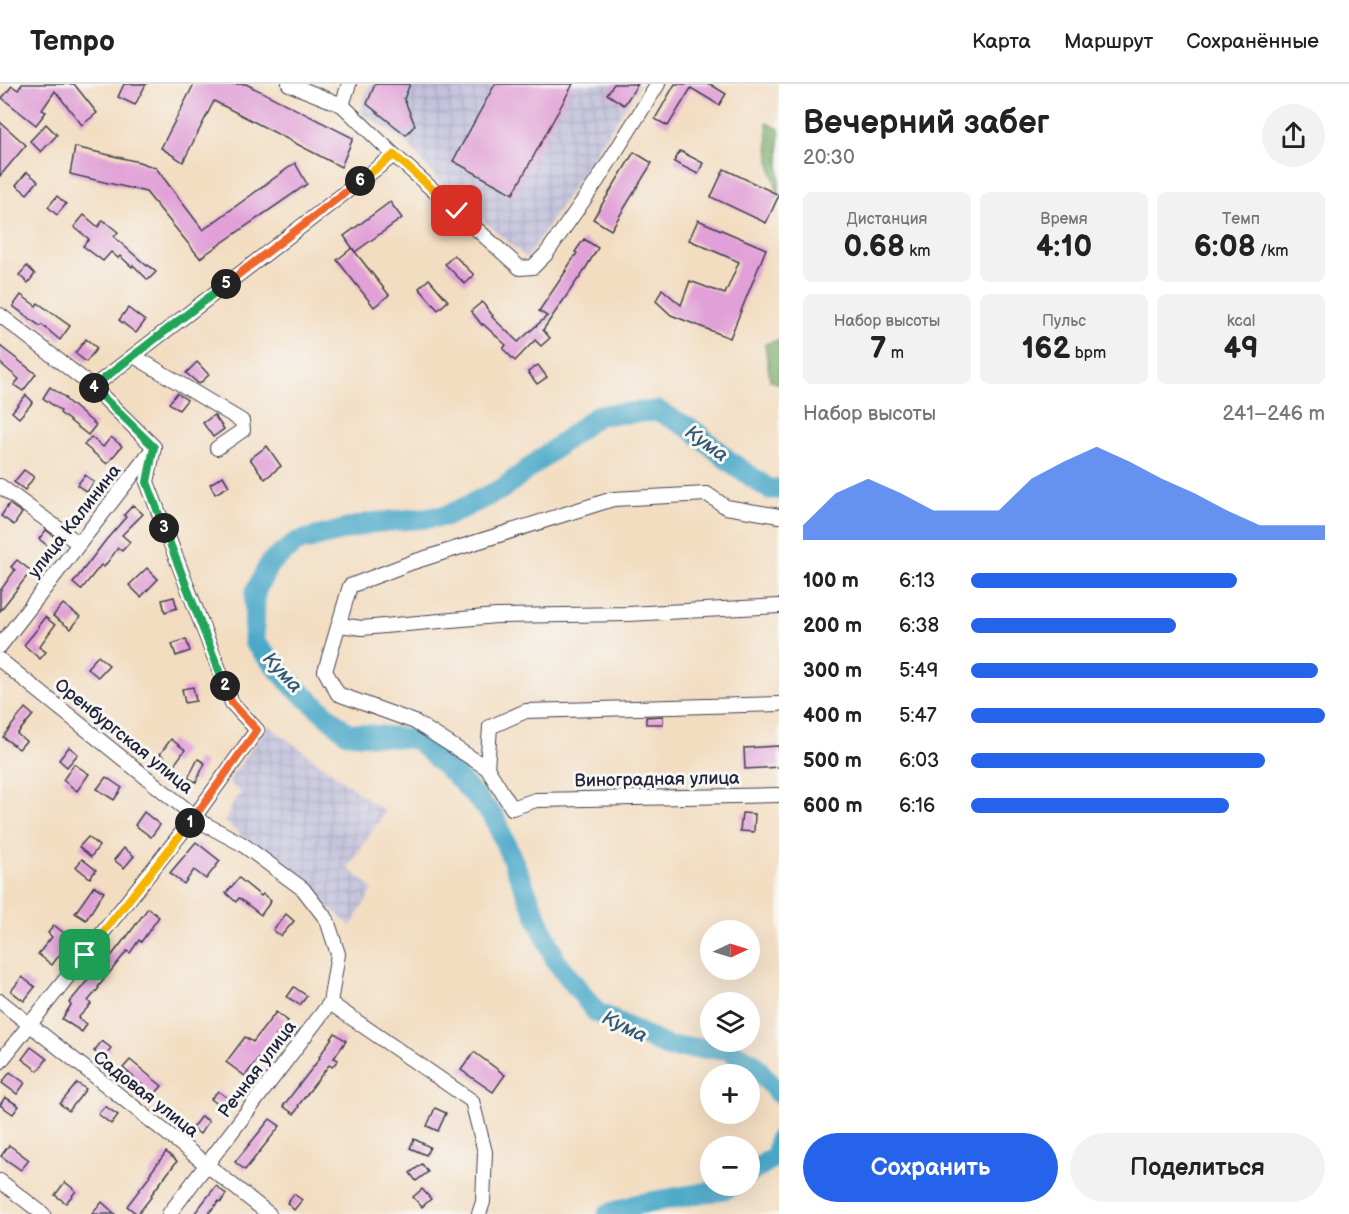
<!DOCTYPE html>
<html lang="ru">
<meta charset="utf-8">
<style>
body{margin:0;font-family:"Balsamiq Sans",sans-serif;background:#f2f2f2;color:#222;height:100vh;display:flex;flex-direction:column;font-size:22px;white-space:nowrap}
*{box-sizing:border-box;margin:0}
p{font-size:20px;color:#767676}
.icon{flex:none;width:33px;height:33px;fill:none;stroke:currentColor;stroke-width:2;stroke-linecap:round;stroke-linejoin:round}
.map{position:relative;flex:1;overflow:hidden}
.drawer{display:flex;flex-direction:column;background:#fff;width:570px}
.drawer>*{flex:none}
.needle{width:39px;rotate:86deg}
.controls{position:absolute;left:700px;top:836px;display:grid;gap:12px}
.controls a{display:grid;place-items:center;width:60px;height:60px;border-radius:50%;background:#fff;box-shadow:0 6px 24px #0002;font-size:30px}
.pin{position:absolute;display:grid;place-items:center;width:51px;height:51px;color:#fff;margin:-26px;border-radius:12px;box-shadow:0 3px 9px #0006}
.km{position:absolute;width:30px;height:30px;margin:-15px;border-radius:50%;background:#222;color:#fff;font-size:16px;line-height:30px;text-align:center}
.round{display:grid;place-items:center;flex:none;width:63px;height:63px;border-radius:32px;background:#f2f2f2}
.overview{display:flex;align-items:center;justify-content:space-between;height:102px;padding:0 24px}
h1{font-size:33px;font-weight:700;line-height:45px}
.figures{display:grid;grid-template-columns:repeat(3,1fr);gap:9px;height:102px;padding:6px 24px}
.figures div{display:grid;align-content:center;border-radius:9px;background:#f2f2f2;text-align:center}
.figures b{font-size:30px;font-weight:700}
.figures small{font-size:16px;font-weight:400}
.figures p{font-size:16px}
.chart{height:168px;padding:12px 24px}
.chart p{display:flex;justify-content:space-between}
.chart svg{width:100%;height:108px;margin-top:6px;fill:#2563eb;opacity:.7}
.action{display:flex;gap:12px;margin-top:auto;padding:12px 24px}
.action a{flex:1;height:69px;border-radius:36px;background:#2563eb;color:#fff;font-size:24px;font-weight:700;line-height:69px;text-align:center}
.action a+a{background:#f2f2f2;color:#222}
ul{padding:0 24px;list-style:none;font-size:20px}
li{display:grid;grid-template-columns:96px 72px 1fr;align-items:center;height:45px}
li i{height:15px;border-radius:8px;background:#2563eb}
header{display:flex;align-items:center;gap:36px;box-sizing:border-box;height:84px;padding:0 30px;background:#fff;border-bottom:2px solid #e0e0e0}
header strong{font-size:28px}
nav{display:flex;gap:33px;margin-inline-start:auto;font-size:21px}
main{display:flex;flex:1;min-height:0}
.map>svg:first-child{display:block}
</style>
<header>
<strong>Tempo</strong>
<nav><a>Карта</a><a>Маршрут</a><a>Сохранённые</a></nav>
</header>
<main>
<div class="map">
<svg width="779" height="1130" viewBox="0 0 779 1130">
<defs>
<pattern id="industrial-grid" width="8" height="8" patternUnits="userSpaceOnUse" patternTransform="scale(1.5)"><rect width="8" height="8" fill="#c3c1db"/><path d="M0 4h8M4 0v8" fill="none" stroke="#a7a6bd"/></pattern>
<pattern id="forest-firs" width="22" height="20" patternUnits="userSpaceOnUse" patternTransform="scale(1.5)"><rect width="22" height="20" fill="#7aad68"/><path d="M5 1l3.5 6h-7zM16 11l3.5 6h-7z" fill="#648c57"/></pattern>
</defs>
<rect width="100%" height="100%" fill="#f6f6f2"/>
<filter id="ink" filterUnits="userSpaceOnUse"><feTurbulence type="fractalNoise" baseFrequency=".0167" numOctaves="2"/><feDisplacementMap in="SourceGraphic" scale="12" xChannelSelector="R" yChannelSelector="G"/><feConvolveMatrix kernelMatrix="1 2 1 2 8 2 1 2 1" color-interpolation-filters="sRGB"/></filter>
<filter id="wash" filterUnits="userSpaceOnUse"><feTurbulence type="fractalNoise" baseFrequency=".008" numOctaves="4" result="noise"/><feDisplacementMap in="SourceGraphic" scale="24" xChannelSelector="R" yChannelSelector="G"/><feGaussianBlur stdDeviation="1.35" result="paint"/><feColorMatrix in="noise" values="0 0 0 0 0 0 0 0 0 0 0 0 0 0 0 0 0 1.4 0 .05"/><feComposite in="paint" operator="in"/></filter>
<g filter="url(#wash)">
<rect width="100%" height="100%" fill="#f3ddc1"/>
<g fill="url(#industrial-grid)">
<polygon points="370,0 640,0 527,174 443,102 404,56 360,28"/>
<polygon points="268,641 385,728 348,784 373,805 351,842 225,738 231,722 241,709 228,698"/>
</g>
<g fill="url(#forest-firs)" stroke="#4e6852" stroke-width="1.5">
<polygon points="767,39 779,45 779,113 769,76"/>
<polygon points="779,256 779,300 770,296 765,260"/>
</g>
<g fill="none" stroke-linecap="round" stroke-linejoin="round">
<g stroke="#4aa8c8" stroke-width="21">
<polyline points="779,405 769,405 729,377 693,346 658,327 598,331 502,405 447,432 370,439 297,458 270,479 255,508 254,558 292,601 347,649 416,655 460,696 494,733 556,877 596,928 668,963 726,965 752,978 779,1010"/>
<polyline points="750,1089 777,1071 779,1055"/>
<polyline points="608,1130 639,1120 726,1105 732,1101"/>
</g>
</g>
<g id="blocks">
<g fill="#e1a0d7">
<polygon points="22,0 74,0 97,29 82,41 55,7 42,26 46,28 36,41 2,14 12,2 18,6"/>
<polygon points="124,0 146,0 135,21 118,13"/>
<polygon points="194,0 246,0 353,54 341,83 214,17 183,78 161,64"/>
<polygon points="375,0 410,0 404,15 415,41 406,51 367,20"/>
<polygon points="495,0 573,0 513,110 453,77"/>
<polygon points="614,0 638,0 624,21 607,10"/>
<polygon points="675,0 710,0 726,10 719,21 691,4 668,42 655,35"/>
<polygon points="0,38 26,61 0,92"/>
<polygon points="46,40 57,51 41,68 30,57"/>
<polygon points="75,63 139,78 156,84 203,146 295,79 307,100 200,174 146,108 70,90"/>
<polygon points="680,67 703,79 698,90 674,78"/>
<polygon points="634,68 652,79 611,146 593,135"/>
<polygon points="724,85 779,111 766,139 711,113"/>
<polygon points="27,88 38,97 27,110 16,101"/>
<polygon points="57,112 66,120 57,131 48,123"/>
<polygon points="390,118 402,134 355,168 344,152"/>
<polygon points="84,131 98,143 103,136 118,148 114,153 147,182 148,181 156,188 148,196 133,181 132,183 120,172 118,174 111,168 103,177 83,162 89,155 74,143"/>
<polygon points="698,136 766,165 730,254 671,231 656,217 662,205 681,221 690,197 725,210 739,178 689,156"/>
<polygon points="584,155 598,164 579,195 578,195 543,246 550,254 541,262 535,256 515,277 503,265 506,261 483,240 482,241 471,227 482,218 493,232 492,233 518,258 547,232 539,227 566,187 565,187 577,169 575,168"/>
<polygon points="352,164 389,211 374,223 337,176"/>
<polygon points="454,171 474,191 465,200 445,180"/>
<polygon points="27,182 35,190 28,199 19,191"/>
<polygon points="429,195 448,217 438,226 419,204"/>
<polygon points="21,211 36,222 38,219 70,242 60,256 42,241 40,242 13,222"/>
<polygon points="128,224 145,237 136,249 119,236"/>
<polygon points="86,255 97,264 86,278 75,269"/>
<polygon points="0,262 36,290 23,307 14,301 19,295 0,279"/>
<polygon points="197,278 209,291 199,300 186,289"/>
<polygon points="538,281 547,293 537,300 528,288"/>
<polygon points="50,303 66,314 65,315 96,341 88,351 60,329 61,327 43,314"/>
<polygon points="177,309 187,316 179,326 169,319"/>
<polygon points="26,311 33,318 19,334 12,328"/>
<polygon points="214,331 224,345 213,353 203,339"/>
<polygon points="91,353 103,363 111,353 122,362 107,380 84,361"/>
<polygon points="267,362 281,382 265,395 250,375"/>
<polygon points="24,386 34,393 25,406 14,398"/>
<polygon points="85,391 94,398 87,408 77,401"/>
<polygon points="223,392 229,402 215,410 210,400"/>
<polygon points="9,420 22,429 14,441 1,432"/>
<polygon points="133,421 143,430 122,451 130,458 122,467 118,464 104,483 101,481 81,506 73,499 106,456 126,433 124,431"/>
<polygon points="46,446 56,454 49,463 39,455"/>
<polygon points="17,476 31,487 0,527 0,507 15,486 11,483"/>
<polygon points="147,484 158,495 141,513 129,501"/>
<polygon points="174,513 177,524 165,528 162,516"/>
<polygon points="63,520 80,533 71,545 53,532"/>
<polygon points="45,533 55,541 39,563 46,568 40,575 24,561 39,543 38,542"/>
<polygon points="186,555 190,567 176,572 172,560"/>
<polygon points="98,572 109,581 98,593 87,584"/>
<polygon points="193,603 196,617 185,619 182,605"/>
<polygon points="25,624 33,631 17,650 26,657 19,665 3,653"/>
<polygon points="663,632 663,640 646,640 646,633"/>
<polygon points="171,655 185,666 174,681 160,670"/>
<polygon points="779,662 779,683 745,685 744,664"/>
<polygon points="69,663 78,670 67,683 59,676"/>
<polygon points="198,675 205,679 196,698 188,694"/>
<polygon points="74,680 89,690 77,707 63,696"/>
<polygon points="106,693 122,704 114,716 97,705"/>
<polygon points="144,728 160,741 151,753 135,741"/>
<polygon points="742,729 755,730 754,748 740,747"/>
<polygon points="88,753 99,762 91,773 79,763"/>
<polygon points="196,758 220,777 206,795 194,786 184,800 170,789"/>
<polygon points="124,764 134,772 124,784 114,776"/>
<polygon points="82,775 96,786 90,794 76,783"/>
<polygon points="239,794 261,812 263,810 271,817 261,831 239,814 236,818 226,809"/>
<polygon points="94,802 104,808 86,836 75,829"/>
<polygon points="148,824 159,833 141,858 139,856 130,869 127,867 98,903 99,904 88,917 91,920 78,934 87,940 82,948 62,935 71,921 69,919 110,869 112,871 126,853 126,854"/>
<polygon points="286,830 294,837 281,852 273,846"/>
<polygon points="54,841 71,855 52,881 38,870 52,853 48,849"/>
<polygon points="22,893 35,903 24,917 11,907"/>
<polygon points="294,903 307,912 300,921 287,913"/>
<polygon points="276,928 288,937 276,952 278,953 270,964 268,962 245,992 226,978 245,953 253,958"/>
<polygon points="335,949 346,957 334,974 338,976 332,983 329,981 298,1022 299,1023 294,1030 283,1022 320,974 319,973"/>
<polygon points="102,957 111,964 103,974 94,967"/>
<polygon points="31,963 47,975 38,987 22,975"/>
<polygon points="474,968 505,991 493,1008 461,986"/>
<polygon points="130,976 162,1002 154,1011 123,984"/>
<polygon points="10,988 25,999 17,1010 2,999"/>
<polygon points="77,999 86,1005 69,1027 60,1020"/>
<polygon points="218,1007 229,1015 223,1024 211,1015"/>
<polygon points="5,1013 19,1022 13,1030 0,1021"/>
<polygon points="105,1022 118,1031 111,1040 98,1030"/>
<polygon points="435,1024 446,1029 438,1047 427,1042"/>
<polygon points="201,1032 209,1037 200,1050 192,1044"/>
<polygon points="270,1035 280,1042 245,1086 235,1078"/>
<polygon points="414,1055 430,1063 426,1071 410,1064"/>
<polygon points="9,1061 29,1076 21,1086 1,1072"/>
<polygon points="166,1068 177,1077 151,1111 152,1112 138,1130 137,1130 127,1122 150,1092 149,1091"/>
<polygon points="422,1080 428,1088 416,1097 410,1089"/>
<polygon points="65,1098 76,1107 66,1119 55,1111"/>
<polygon points="216,1102 226,1110 221,1118 219,1117 208,1130 194,1130"/>
<polygon points="422,1105 431,1115 422,1123 413,1113"/>
<polygon points="294,1110 302,1116 294,1126 287,1119"/>
<polygon points="102,1118 115,1130 92,1130"/>
</g>
</g>
</g>
<g filter="url(#ink)">
<use href="#blocks" fill-opacity="0" stroke="#413e4f" stroke-width="1.5"/>
<g fill="none" stroke-linecap="round" stroke-linejoin="round">
<defs>
<g id="minor">
<polyline points="289,0 342,21 394,71 520,184 533,183 546,170 597,97 658,0"/>
<polyline points="342,21 349,0"/>
<polyline points="0,231 93,303 154,363 147,398 232,619 257,646 195,732 0,978"/>
<polyline points="134,272 242,337 243,346 217,364"/>
<polyline points="93,303 394,71"/>
<polyline points="0,402 78,459"/>
<polyline points="779,432 726,423 707,410 613,415 413,478 350,502 325,587 338,610 415,638 487,684 512,724 536,716 779,711"/>
<polyline points="339,541 362,544 496,532 628,530 779,522"/>
<polyline points="0,562 151,367"/>
<polyline points="0,576 203,739 242,760 303,805 327,836 338,870 330,919 472,1017 485,1068 483,1118 479,1130"/>
<polyline points="487,684 490,643 526,627 779,620"/>
<polyline points="0,917 269,1130"/>
<polyline points="0,1097 43,1130"/>
<polyline points="169,1130 330,919"/>
</g>
</defs>
<use href="#minor" stroke="#413e4f" stroke-width="16"/>
<use href="#minor" stroke="#fff" stroke-width="14"/>
</g>
</g>
<g fill="none" stroke-linecap="round" stroke-linejoin="round" filter="url(#ink)">
<defs>
<polyline id="split-1" points="85,871 190,739"/>
<polyline id="split-2" points="190,739 257,646 232,619 225,602"/>
<polyline id="split-3" points="164,444 225,602"/>
<polyline id="split-4" points="94,304 154,363 147,398 164,444"/>
<polyline id="split-5" points="94,304 93,303 226,200"/>
<polyline id="split-6" points="226,200 360,97"/>
<polyline id="split-7" points="360,97 394,71 457,127"/>
</defs>
<use href="#split-1" stroke="#fff" stroke-width="12"/>
<use href="#split-2" stroke="#fff" stroke-width="12"/>
<use href="#split-3" stroke="#fff" stroke-width="12"/>
<use href="#split-4" stroke="#fff" stroke-width="12"/>
<use href="#split-5" stroke="#fff" stroke-width="12"/>
<use href="#split-6" stroke="#fff" stroke-width="12"/>
<use href="#split-7" stroke="#fff" stroke-width="12"/>
<use href="#split-1" stroke="#f5b400" stroke-width="8"/>
<use href="#split-2" stroke="#f0652b" stroke-width="8"/>
<use href="#split-3" stroke="#22a559" stroke-width="8"/>
<use href="#split-4" stroke="#22a559" stroke-width="8"/>
<use href="#split-5" stroke="#22a559" stroke-width="8"/>
<use href="#split-6" stroke="#f0652b" stroke-width="8"/>
<use href="#split-7" stroke="#f5b400" stroke-width="8"/>
</g>
<g text-anchor="middle" stroke-width="6" stroke-linejoin="round" paint-order="stroke">
<g font-size="18" fill="#22223b" stroke="#f6f6f2">
<text transform="translate(74 437) rotate(-52)" y="6">улица Калинина</text>
<text transform="translate(124 652) rotate(39)" y="6">Оренбургская улица</text>
<text transform="translate(657 695) rotate(-1)" y="6">Виноградная улица</text>
<text transform="translate(257 985) rotate(-53)" y="6">Речная улица</text>
<text transform="translate(146 1010) rotate(38)" y="6">Садовая улица</text>
</g>
<g font-size="20" font-style="italic" fill="#325873" stroke="#f6f6f2">
<text transform="translate(707 359) rotate(36)" y="7">Кума</text>
<text transform="translate(283 588) rotate(47)" y="7">Кума</text>
<text transform="translate(625 942) rotate(26)" y="7">Кума</text>
</g>
</g>
</svg>
<div class="controls">
<a><svg class="needle" viewBox="-14 -14 28 28"><path d="M0-13l5 13h-10z" fill="#e53935"/><path d="M0 13l5-13h-10z" fill="#767676"/></svg></a>
<a><svg class="icon" aria-label="layers" viewBox="0 0 24 24"><path d="M12 4l9 5-9 5-9-5zM3 14l9 5 9-5"/></svg></a>
<a>+</a>
<a>−</a>
</div>
<div class="pin" style="left:85px;top:871px;background:#1e9e55"><svg class="icon" aria-label="arrive" viewBox="0 0 24 24"><path d="M6 21V4h12l-3 4 3 4H6"/></svg></div>
<div class="pin" style="left:457px;top:127px;background:#d93025"><svg class="icon" aria-label="check" viewBox="0 0 24 24"><path d="M5 12l5 5 9-10"/></svg></div>
<b class="km" style="left:190px;top:739px">1</b>
<b class="km" style="left:225px;top:602px">2</b>
<b class="km" style="left:164px;top:444px">3</b>
<b class="km" style="left:94px;top:304px">4</b>
<b class="km" style="left:226px;top:200px">5</b>
<b class="km" style="left:360px;top:97px">6</b>
</div>
<section class="drawer">
<div class="overview"><div><h1>Вечерний забег</h1><p>20:30</p></div><a class="round"><svg class="icon" aria-label="share" viewBox="0 0 24 24"><path d="M12 15V3M7 8l5-5 5 5M5 13v7h14v-7"/></svg></a></div>
<div class="figures">
<div><p>Дистанция</p><b>0.68<small> km</small></b></div>
<div><p>Время</p><b>4:10</b></div>
<div><p>Темп</p><b>6:08<small> /km</small></b></div>
</div>
<div class="figures">
<div><p>Набор высоты</p><b>7<small> m</small></b></div>
<div><p>Пульс</p><b>162<small> bpm</small></b></div>
<div><p>kcal</p><b>49</b></div>
</div>
<div class="chart"><p><span>Набор высоты</span>241–246 m</p>
<svg viewBox="0 0 160 44" preserveAspectRatio="none"><path d="M0 44V38L10 25L20 19L30 25L40 32L50 32L60 32L70 19L80 12L90 6L100 12L110 19L120 25L130 32L140 38L150 38L160 38V44z"/></svg>
</div>
<ul>
<li><b>100 m</b>6:13<i style="width:75%"></i></li>
<li><b>200 m</b>6:38<i style="width:58%"></i></li>
<li><b>300 m</b>5:49<i style="width:98%"></i></li>
<li><b>400 m</b>5:47<i style="width:100%"></i></li>
<li><b>500 m</b>6:03<i style="width:83%"></i></li>
<li><b>600 m</b>6:16<i style="width:73%"></i></li>
</ul>
<div class="action"><a>Сохранить</a><a>Поделиться</a></div>
</section>
</main>
